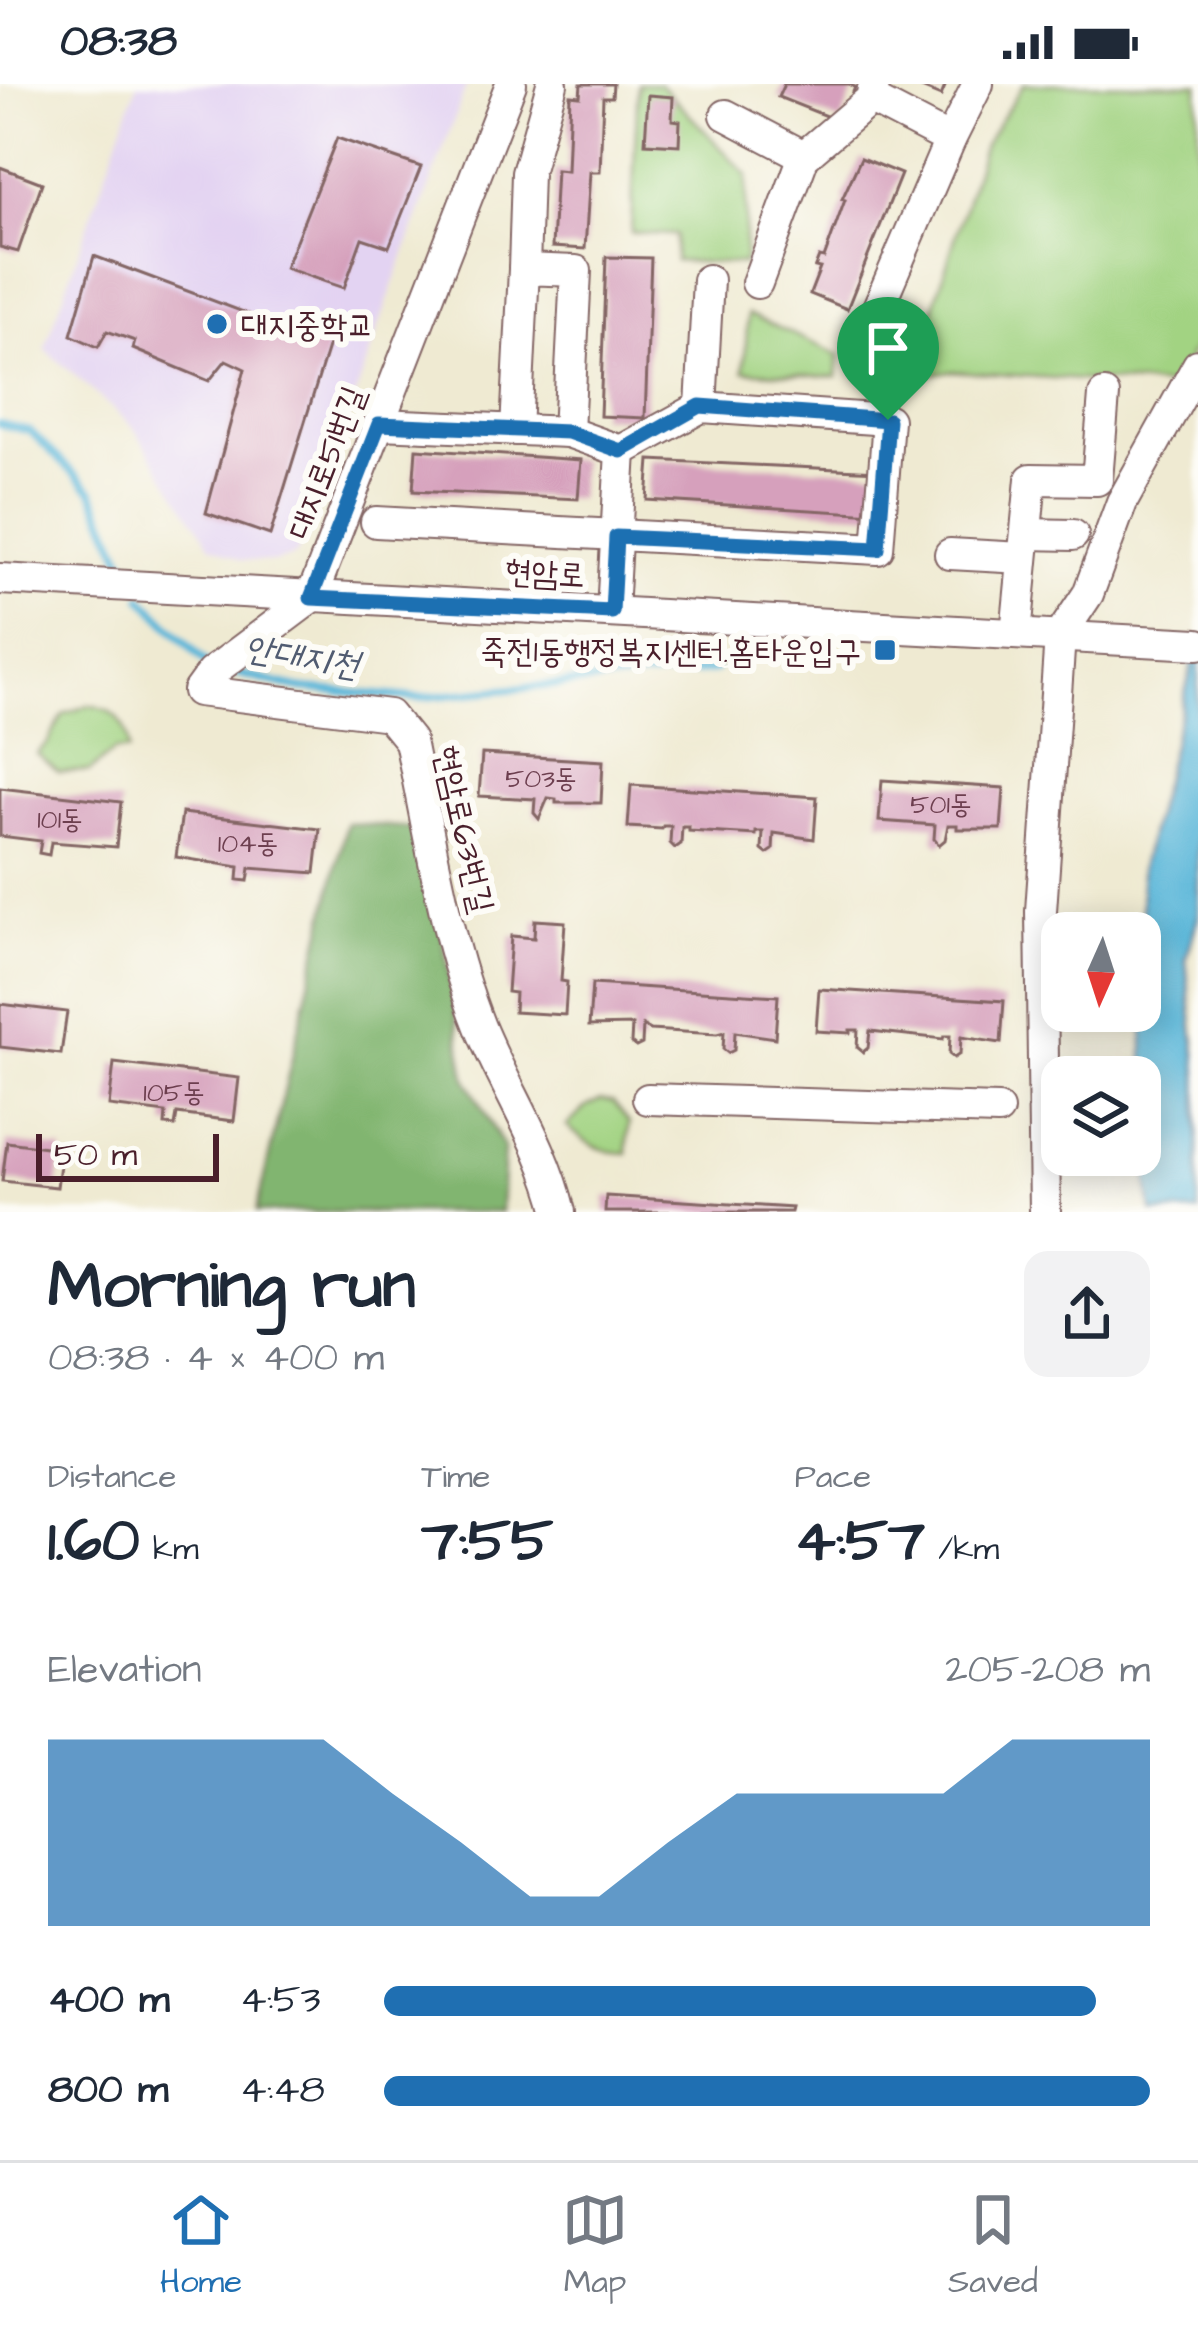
<!DOCTYPE html>
<meta charset="utf-8">
<style>
body{margin:0;font-family:"Architects Daughter","Poor Story",sans-serif;background:#f2f2f3;color:#1f2937;height:100vh;display:flex;flex-direction:column;font-size:45px;white-space:nowrap}
*{box-sizing:border-box;margin:0}
p{font-size:39px;color:#747a83}
.icon{flex:none;width:66px;height:66px;fill:none;stroke:currentColor;stroke-width:2;stroke-linecap:round;stroke-linejoin:round}
.map{position:relative;height:1128px;overflow:hidden}
.panel{display:flex;flex-direction:column;background:#fff;flex:1}
.panel>*{flex:none}
.needle{width:78px;rotate:183deg}
.buttons{position:absolute;left:1041px;top:828px;display:grid;gap:24px}
.buttons a{display:grid;place-items:center;width:120px;height:120px;border-radius:24px;background:#fff;box-shadow:0 6px 30px #0003;font-size:60px}
.scale{position:absolute;left:36px;bottom:30px;width:183px;box-sizing:border-box;padding-left:12px;border:6px solid #4a1f2b;border-top:0;font-size:33px;line-height:42px;white-space:nowrap;color:#4a1f2b;-webkit-text-stroke:9px #fdfcf7;paint-order:stroke}
.pin{position:absolute;display:grid;place-items:center;width:102px;height:102px;color:#fff;margin:-123px -51px;border-radius:50% 50% 50% 0;rotate:-45deg;box-shadow:0 0 12px #0007}
.pin .icon{rotate:45deg}
.round{display:grid;place-items:center;flex:none;width:126px;height:126px;border-radius:24px;background:#f2f2f3}
.overview{display:flex;align-items:center;justify-content:space-between;height:204px;padding:0 48px}
h1{font-size:66px;font-weight:800;line-height:90px}
.stats{display:grid;grid-template-columns:repeat(3,1fr);gap:18px;height:204px;padding:12px 48px}
.stats div{display:grid;align-content:center}
.stats b{font-size:60px;font-weight:800}
.stats small{font-size:33px;font-weight:400}
.stats p{font-size:33px}
.chart{height:336px;padding:24px 48px}
.chart p{display:flex;justify-content:space-between}
.chart svg{width:100%;height:216px;margin-top:12px;fill:#1f6fb2;opacity:.7}
ul{padding:0 48px;list-style:none;font-size:39px}
li{display:grid;grid-template-columns:192px 144px 1fr;align-items:center;height:90px}
li i{height:30px;border-radius:15px;background:#1f6fb2}
.status{display:flex;justify-content:space-between;align-items:center;height:84px;padding:0 60px;background:#fff;direction:ltr}
.status svg{height:33px;fill:currentColor}
.tabs{display:flex;justify-content:space-around;align-items:center;height:168px;border-top:3px solid #e0e1e3;background:#fff;font-size:33px;color:#747a83}
.tabs a{display:grid;justify-items:center;gap:6px}
.tabs .selected{color:#1f6fb2}
.map>svg:first-child{display:block}
</style>
<div class="status"><b>08:38</b><svg viewBox="0 0 49 12"><path d="M0 12V9h3v3zM5 12V6h3v6zM10 12V3h3v9zM15 12V0h3v12zM26 1h20v11H26zM47 4h2v5h-2z"/></svg></div>
<div class="map">
<svg width="1198" height="1128" viewBox="0 0 1198 1128">
<rect width="100%" height="100%" fill="#fdfcf7"/>
<filter id="ink" filterUnits="userSpaceOnUse"><feTurbulence type="fractalNoise" baseFrequency=".00833" numOctaves="2"/><feDisplacementMap in="SourceGraphic" scale="24" xChannelSelector="R" yChannelSelector="G"/><feConvolveMatrix kernelMatrix="1 2 1 2 8 2 1 2 1" color-interpolation-filters="sRGB"/></filter>
<filter id="wash" filterUnits="userSpaceOnUse"><feTurbulence type="fractalNoise" baseFrequency=".004" numOctaves="4" result="noise"/><feDisplacementMap in="SourceGraphic" scale="48" xChannelSelector="R" yChannelSelector="G"/><feGaussianBlur stdDeviation="2.7" result="paint"/><feColorMatrix in="noise" values="0 0 0 0 0 0 0 0 0 0 0 0 0 0 0 0 0 1.4 0 .05"/><feComposite in="paint" operator="in"/></filter>
<g filter="url(#wash)">
<rect width="100%" height="100%" fill="#efead2"/>
<polygon fill="#e3d3f2" points="137,0 467,0 388,216 307,454 294,472 273,478 241,476 211,462 133,343 45,265"/>
<g fill="#a2d382" stroke="#767956" stroke-width="3">
<polygon points="638,0 660,0 747,91 744,180 675,177 676,151 631,149"/>
<polygon points="1024,0 1198,0 1198,256 1173,302 950,287 912,293 984,61"/>
<polygon points="748,230 839,271 837,293 744,287"/>
<path d="M88,621C115,624 128,640 128,667L115,666L90,687L59,688L37,670L47,660L63,631Z"/>
<path d="M601,1016L613,1018L629,1038L627,1069C602,1069 585,1059 567,1042L586,1023Z"/>
</g>
<polygon fill="#81b570" stroke="#666a4e" stroke-width="3" points="347,739 425,745 466,994 504,1064 501,1128 256,1128"/>
<polygon fill="#5bb7d9" stroke="#526b82" stroke-width="3" points="1198,557 1198,832 1186,876 1198,990 1198,1128 1152,1128 1146,1088 1141,784"/>
<g fill="none" stroke-linecap="round" stroke-linejoin="round">
<g stroke="#5bb7d9" stroke-width="8">
<polyline points="0,340 30,347 92,407 132,496"/>
<polyline points="142,514 207,580"/>
<polyline points="1172,573 1198,576"/>
<polyline points="227,587 297,604 415,614 715,586"/>
</g>
</g>
<g id="blocks">
<g fill="#d6a0bc">
<polygon points="581,0 613,0 612,13 603,13 600,88 590,88 585,165 552,163 556,86 567,87 570,11 580,12"/>
<polygon points="784,0 849,0 855,3 841,38 778,13"/>
<polygon points="912,0 946,0 941,12"/>
<polygon points="648,11 673,13 672,36 680,37 679,61 645,59"/>
<polygon points="337,54 421,83 389,163 362,154 344,204 285,184"/>
<polygon points="861,74 901,90 847,225 810,210 820,184 815,183 819,173 824,174 845,116 842,115"/>
<polygon points="0,83 42,99 18,168 0,163"/>
<polygon points="94,172 329,260 270,451 206,429 245,285 226,276 209,297 133,265 135,257 107,247 98,263 71,251"/>
<polygon points="606,173 651,174 645,334 600,332"/>
<polygon points="416,365 581,376 578,415 413,407"/>
<polygon points="650,376 878,387 875,430 647,416"/>
<polygon points="482,670 603,677 601,719 556,719 556,715 548,714 539,735 534,729 535,715 479,712"/>
<polygon points="882,696 1004,704 1001,745 957,745 957,741 948,741 945,756 939,761 934,755 935,741 879,737"/>
<polygon points="631,701 817,713 814,755 774,749 773,766 767,770 762,766 763,748 756,748 756,751 689,747 689,743 682,743 681,760 675,764 670,759 671,742 663,742 662,745 628,743"/>
<polygon points="0,704 121,718 116,763 51,758 49,771 39,769 41,757 0,752"/>
<polygon points="182,729 320,745 315,789 250,784 248,797 238,796 239,783 176,773"/>
<polygon points="535,836 565,838 561,897 567,898 565,931 514,928 515,909 507,908 511,852 534,854"/>
<polygon points="592,900 778,912 775,954 735,948 734,966 728,969 723,965 724,948 717,950 650,946 643,942 642,960 636,963 631,959 632,941 589,942"/>
<polygon points="819,905 1004,917 1001,959 961,953 960,970 954,974 949,970 950,952 944,952 943,955 870,947 868,964 863,968 857,963 858,946 850,946 850,949 816,947"/>
<polygon points="0,920 67,928 61,970 0,963"/>
<polygon points="114,979 239,994 234,1037 177,1030 175,1042 165,1041 166,1029 109,1022"/>
<polygon points="7,1058 62,1065 57,1103 2,1097"/>
<polygon points="606,1112 792,1124 791,1128 605,1128"/>
</g>
</g>
</g>
<g filter="url(#ink)">
<use href="#blocks" fill-opacity="0" stroke="#846665" stroke-width="3"/>
<g fill="none" stroke-linecap="round" stroke-linejoin="round">
<defs>
<g id="minor">
<path d="M511,0L311,514L211,589L198,607L389,631L410,657C430,752 444,853 480,943C506,1006 544,1061 560,1128"/>
<polyline points="871,15 950,56 877,226"/>
<polyline points="726,31 804,72"/>
<polyline points="950,56 978,0"/>
<polyline points="524,185 527,89 552,0"/>
<polyline points="757,199 804,72 871,15 874,0"/>
<polyline points="701,323 708,196"/>
<polyline points="379,340 568,348 621,367 612,528"/>
<polyline points="516,346 524,185 576,187 568,348"/>
<polyline points="376,438 878,465 888,336 701,323 621,367"/>
<polyline points="1026,450 1073,451"/>
<polyline points="950,470 1023,474"/>
<polyline points="0,495 1198,560"/>
<polyline points="1016,550 1031,395 1097,396 1104,311"/>
<polyline points="648,1015 998,1026"/>
<polyline points="1045,1128 1041,827 1060,552 1088,510 1122,418 1198,281"/>
</g>
</defs>
<use href="#minor" stroke="#846665" stroke-width="34"/>
<use href="#minor" stroke="#fff" stroke-width="30"/>
</g>
</g>
<g fill="none" stroke-linecap="round" stroke-linejoin="round" filter="url(#ink)">
<defs>
<polygon id="route" points="700,322 888,336 878,465 616,453 612,528 311,514 379,340 568,348 621,367"/>
</defs>
<use href="#route" stroke="#fff" stroke-width="24"/>
<use href="#route" stroke="#1f6fb2" stroke-width="15"/>
</g>
<g fill="#1f6fb2" stroke="#fdfcf7" stroke-width="4.5">
<circle cx="217" cy="240" r="12"/>
<rect x="873" y="554" width="24" height="24" rx="6"/>
</g>
<g text-anchor="middle" stroke-width="12" stroke-linejoin="round" paint-order="stroke">
<g font-size="27" fill="#6d3f4f">
<text x="541" y="703">503동</text>
<text x="941" y="729">501동</text>
<text x="60" y="744">101동</text>
<text x="248" y="768">104동</text>
<text x="174" y="1017">105동</text>
</g>
<g font-size="33" fill="#4a1f2b" stroke="#fdfcf7" text-anchor="start">
<text x="241" y="252">대지중학교</text>
<text x="861" y="578" text-anchor="end">죽전1동행정복지센터.홈타운입구</text>
</g>
<g font-size="33" fill="#4a1f2b" stroke="#fdfcf7">
<text transform="translate(325 378) rotate(-69)" y="12">대지로51번길</text>
<text transform="translate(545 488) rotate(3)" y="12">현암로</text>
<text transform="translate(465 745) rotate(77)" y="12">현암로63번길</text>
</g>
<g font-size="36" font-style="italic" fill="#515c71" stroke="#fdfcf7">
<text transform="translate(302 571) rotate(9)" y="13">안대지천</text>
</g>
</g>
</svg>
<div class="buttons">
<a><svg class="needle" viewBox="-14 -14 28 28"><path d="M0-13l5 13h-10z" fill="#e53935"/><path d="M0 13l5-13h-10z" fill="#747a83"/></svg></a>
<a><svg class="icon" aria-label="layers" viewBox="0 0 24 24"><path d="M12 4l9 5-9 5-9-5zM3 14l9 5 9-5"/></svg></a>
</div>
<div class="scale">50 m</div>
<div class="pin" style="left:888px;top:336px;background:#1e9e55"><svg class="icon" aria-label="arrive" viewBox="0 0 24 24"><path d="M6 21V4h12l-3 4 3 4H6"/></svg></div>
</div>
<section class="panel">
<div class="overview"><div><h1>Morning run</h1><p>08:38 · 4 × 400 m</p></div><a class="round"><svg class="icon" aria-label="share" viewBox="0 0 24 24"><path d="M12 15V3M7 8l5-5 5 5M5 13v7h14v-7"/></svg></a></div>
<div class="stats">
<div><p>Distance</p><b>1.60<small> km</small></b></div>
<div><p>Time</p><b>7:55</b></div>
<div><p>Pace</p><b>4:57<small> /km</small></b></div>
</div>
<div class="chart"><p><span>Elevation</span>205–208 m</p>
<svg viewBox="0 0 160 44" preserveAspectRatio="none"><path d="M0 44V6L10 6L20 6L30 6L40 6L50 17L60 27L70 38L80 38L90 27L100 17L110 17L120 17L130 17L140 6L150 6L160 6V44z"/></svg>
</div>
<ul>
<li><b>400 m</b>4:53<i style="width:93%"></i></li>
<li><b>800 m</b>4:48<i style="width:100%"></i></li>
</ul>
</section>
<nav class="tabs">
<a class="selected"><svg class="icon" aria-label="home" viewBox="0 0 24 24"><path d="M3 11l9-7 9 7M6 9v11h12V9"/></svg>Home</a>
<a><svg class="icon" aria-label="map" viewBox="0 0 24 24"><path d="M3 6l6-2 6 2 6-2v14l-6 2-6-2-6 2zM9 4v14M15 6v14"/></svg>Map</a>
<a><svg class="icon" aria-label="saved" viewBox="0 0 24 24"><path d="M7 4h10v16l-5-4-5 4z"/></svg>Saved</a>
</nav>
